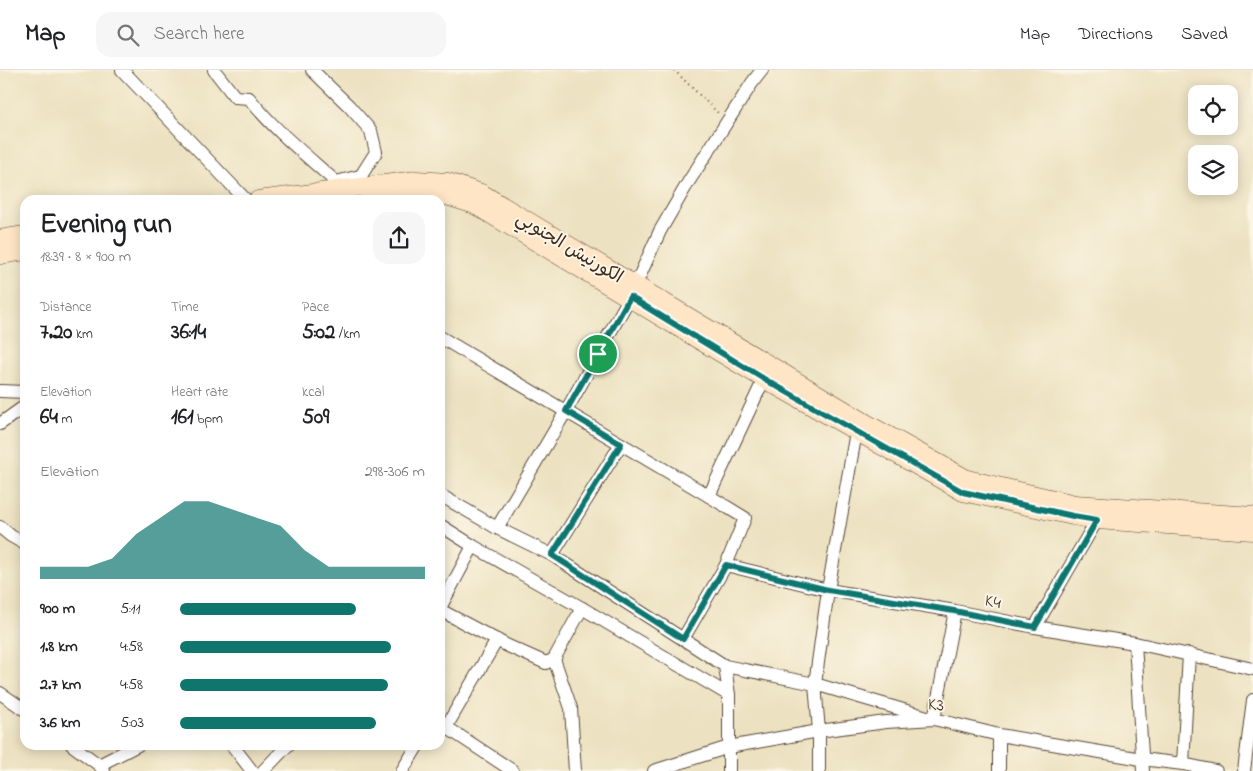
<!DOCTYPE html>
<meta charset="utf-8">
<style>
body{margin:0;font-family:"Indie Flower","Playpen Sans Arabic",sans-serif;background:#f6f6f6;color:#202124;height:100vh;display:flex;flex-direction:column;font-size:19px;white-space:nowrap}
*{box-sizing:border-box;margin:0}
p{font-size:16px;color:#757577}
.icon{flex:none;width:28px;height:28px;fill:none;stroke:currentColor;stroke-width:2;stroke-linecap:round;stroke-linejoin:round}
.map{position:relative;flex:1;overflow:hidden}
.details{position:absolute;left:20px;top:125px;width:425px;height:555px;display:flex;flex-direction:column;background:#fff;border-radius:15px;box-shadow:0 2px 12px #0003}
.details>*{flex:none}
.tools{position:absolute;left:1188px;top:15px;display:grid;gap:10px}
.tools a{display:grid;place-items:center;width:50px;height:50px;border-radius:10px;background:#fff;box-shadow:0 2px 12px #0003;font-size:25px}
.pin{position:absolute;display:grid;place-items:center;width:42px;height:42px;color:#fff;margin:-21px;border:2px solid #fff;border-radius:50%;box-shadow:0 1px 5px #0007}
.round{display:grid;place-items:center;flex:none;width:52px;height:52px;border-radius:15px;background:#f6f6f6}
.summary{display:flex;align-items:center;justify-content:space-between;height:85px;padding:0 20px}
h1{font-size:28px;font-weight:800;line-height:38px}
.stats{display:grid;grid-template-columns:repeat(3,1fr);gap:8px;height:85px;padding:5px 20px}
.stats div{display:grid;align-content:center}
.stats b{font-size:21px;font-weight:800}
.stats small{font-size:14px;font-weight:400}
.stats p{font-size:14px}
.chart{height:140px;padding:10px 20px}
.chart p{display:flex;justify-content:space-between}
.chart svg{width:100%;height:90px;margin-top:5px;fill:#0f766e;opacity:.7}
ul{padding:0 20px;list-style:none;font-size:16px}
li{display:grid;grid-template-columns:80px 60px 1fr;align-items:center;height:38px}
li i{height:12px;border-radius:6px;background:#0f766e}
header{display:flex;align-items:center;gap:30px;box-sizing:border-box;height:70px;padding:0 25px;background:#fff;border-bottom:1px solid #e0e0e0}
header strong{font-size:24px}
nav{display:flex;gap:28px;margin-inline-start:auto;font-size:18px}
.search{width:350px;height:45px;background:#f6f6f6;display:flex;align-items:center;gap:12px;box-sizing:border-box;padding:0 18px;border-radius:15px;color:#757577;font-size:19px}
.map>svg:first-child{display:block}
</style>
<header>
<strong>Map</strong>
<div class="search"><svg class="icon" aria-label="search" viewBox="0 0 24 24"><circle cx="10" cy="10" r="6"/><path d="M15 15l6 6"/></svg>Search here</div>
<nav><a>Map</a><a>Directions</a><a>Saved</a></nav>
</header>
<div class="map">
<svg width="1253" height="701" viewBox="0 0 1253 701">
<rect width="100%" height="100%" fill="#fcf5e5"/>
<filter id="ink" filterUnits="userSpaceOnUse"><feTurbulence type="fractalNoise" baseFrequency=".02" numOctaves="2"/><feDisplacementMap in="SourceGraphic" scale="10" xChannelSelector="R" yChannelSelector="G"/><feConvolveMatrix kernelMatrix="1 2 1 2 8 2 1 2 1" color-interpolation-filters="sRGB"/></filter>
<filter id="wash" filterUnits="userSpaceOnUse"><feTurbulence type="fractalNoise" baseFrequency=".0096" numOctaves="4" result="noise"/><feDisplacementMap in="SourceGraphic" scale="20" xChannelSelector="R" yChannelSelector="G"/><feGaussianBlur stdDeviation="1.12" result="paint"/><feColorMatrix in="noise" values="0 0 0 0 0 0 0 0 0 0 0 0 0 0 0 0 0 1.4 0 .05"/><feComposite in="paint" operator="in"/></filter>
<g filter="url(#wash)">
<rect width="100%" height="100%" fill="#ece1c0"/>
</g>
<g filter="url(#ink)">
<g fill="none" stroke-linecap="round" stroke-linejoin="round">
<defs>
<g id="minor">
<polyline points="122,0 246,130"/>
<path d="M214,0L235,27L249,28C274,60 306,85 336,112L360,106"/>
<polyline points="312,0 349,36 371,61 376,82 357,112"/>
<polyline points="635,216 660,161 689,111 752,13 762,0"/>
<polyline points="440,267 709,426 745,448 726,495 683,569 725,596 729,625 729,701"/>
<polyline points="0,321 25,322"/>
<polyline points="0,354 25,336"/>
<polyline points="440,425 497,458 552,485 683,569"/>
<polyline points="709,426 764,309"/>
<polyline points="440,455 473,476 582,538 729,625"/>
<polyline points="0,457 11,466 25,474"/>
<polyline points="497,458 566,341 630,227"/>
<polyline points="552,485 621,374"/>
<polyline points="726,495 828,520 955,541 1035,557 1135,573 1253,599"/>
<polyline points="440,538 473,476"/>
<polyline points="440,540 508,576 546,593 554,589 582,538"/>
<polyline points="1035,557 1097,450"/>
<polyline points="1135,573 1143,701"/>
<polyline points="554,589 571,638 575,701"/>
<polyline points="725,596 815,614 934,649 955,541"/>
<polyline points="0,623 25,640"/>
<polyline points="440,653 513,701"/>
<polyline points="446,657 497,570"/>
<polyline points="72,675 99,695 104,701"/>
<polyline points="232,675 252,701"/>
<polyline points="1183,694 1189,584"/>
<polyline points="99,695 138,675"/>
<polyline points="263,701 288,675"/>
<polyline points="402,701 418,675"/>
<polyline points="654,701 729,677 819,661 886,652 934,649 999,665 1142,689 1183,694 1216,701"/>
<polyline points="819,701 819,661 815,614 828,520 856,362"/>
<polyline points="999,701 999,665"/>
<polyline points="1244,701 1253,630"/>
</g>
<g id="secondary">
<polyline points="258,130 416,110 448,112 481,123 781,302 866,353 967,409 1075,434 1253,446"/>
<polyline points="368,130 415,123 446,126 475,135 764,309 963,422 1073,446 1097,450 1253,461"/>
<polyline points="0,169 25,165"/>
<polyline points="0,185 25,181"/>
</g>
</defs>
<use href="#minor" stroke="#564536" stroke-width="14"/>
<use href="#secondary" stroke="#564536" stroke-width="19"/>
<polyline stroke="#564536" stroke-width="2" stroke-dasharray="1 4" stroke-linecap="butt" points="674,0 718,43"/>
<use href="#minor" stroke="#fff" stroke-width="12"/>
<use href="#secondary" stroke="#fee5c5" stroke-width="18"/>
</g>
</g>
<g fill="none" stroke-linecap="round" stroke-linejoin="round" filter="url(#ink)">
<defs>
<polygon id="route" points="630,227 764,309 963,422 1073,446 1097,450 1035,557 954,541 828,520 726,495 683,569 552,485 621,374 566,341"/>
</defs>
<use href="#route" stroke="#fff" stroke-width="10"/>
<use href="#route" stroke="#0f766e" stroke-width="6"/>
</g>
<g text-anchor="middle" stroke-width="4" stroke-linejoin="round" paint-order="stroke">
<g font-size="18" fill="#3b2a1e" stroke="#fcf5e5">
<text transform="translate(570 177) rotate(31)" y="6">الكورنيش الجنوبي</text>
<text transform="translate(993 531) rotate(11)" y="6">K4</text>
<text transform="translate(936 634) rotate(5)" y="6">K3</text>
</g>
</g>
</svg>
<div class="tools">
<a><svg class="icon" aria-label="locate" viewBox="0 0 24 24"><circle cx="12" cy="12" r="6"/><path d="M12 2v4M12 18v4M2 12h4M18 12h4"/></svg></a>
<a><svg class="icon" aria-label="layers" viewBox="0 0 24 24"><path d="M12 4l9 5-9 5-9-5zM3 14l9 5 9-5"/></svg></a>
</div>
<div class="pin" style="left:598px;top:284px;background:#1e9e55"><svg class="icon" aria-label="arrive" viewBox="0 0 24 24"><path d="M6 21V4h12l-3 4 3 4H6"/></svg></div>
<section class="details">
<div class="summary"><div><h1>Evening run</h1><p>18:39 · 8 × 900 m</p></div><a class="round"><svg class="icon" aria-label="share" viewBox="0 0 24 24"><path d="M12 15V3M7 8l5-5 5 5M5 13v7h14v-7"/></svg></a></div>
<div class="stats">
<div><p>Distance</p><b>7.20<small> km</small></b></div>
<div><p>Time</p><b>36:14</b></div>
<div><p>Pace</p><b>5:02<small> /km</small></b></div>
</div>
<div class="stats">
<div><p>Elevation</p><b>64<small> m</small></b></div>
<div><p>Heart rate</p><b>161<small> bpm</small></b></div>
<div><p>kcal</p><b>509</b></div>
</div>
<div class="chart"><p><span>Elevation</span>298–306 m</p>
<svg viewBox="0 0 160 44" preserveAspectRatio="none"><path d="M0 44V38L10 38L20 38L30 34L40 22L50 14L60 6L70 6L80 10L90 14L100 18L110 30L120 38L130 38L140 38L150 38L160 38V44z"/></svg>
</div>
<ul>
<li><b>900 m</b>5:11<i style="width:72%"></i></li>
<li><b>1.8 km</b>4:58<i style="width:86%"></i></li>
<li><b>2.7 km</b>4:58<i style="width:85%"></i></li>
<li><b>3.6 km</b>5:03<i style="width:80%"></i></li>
</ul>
</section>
</div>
